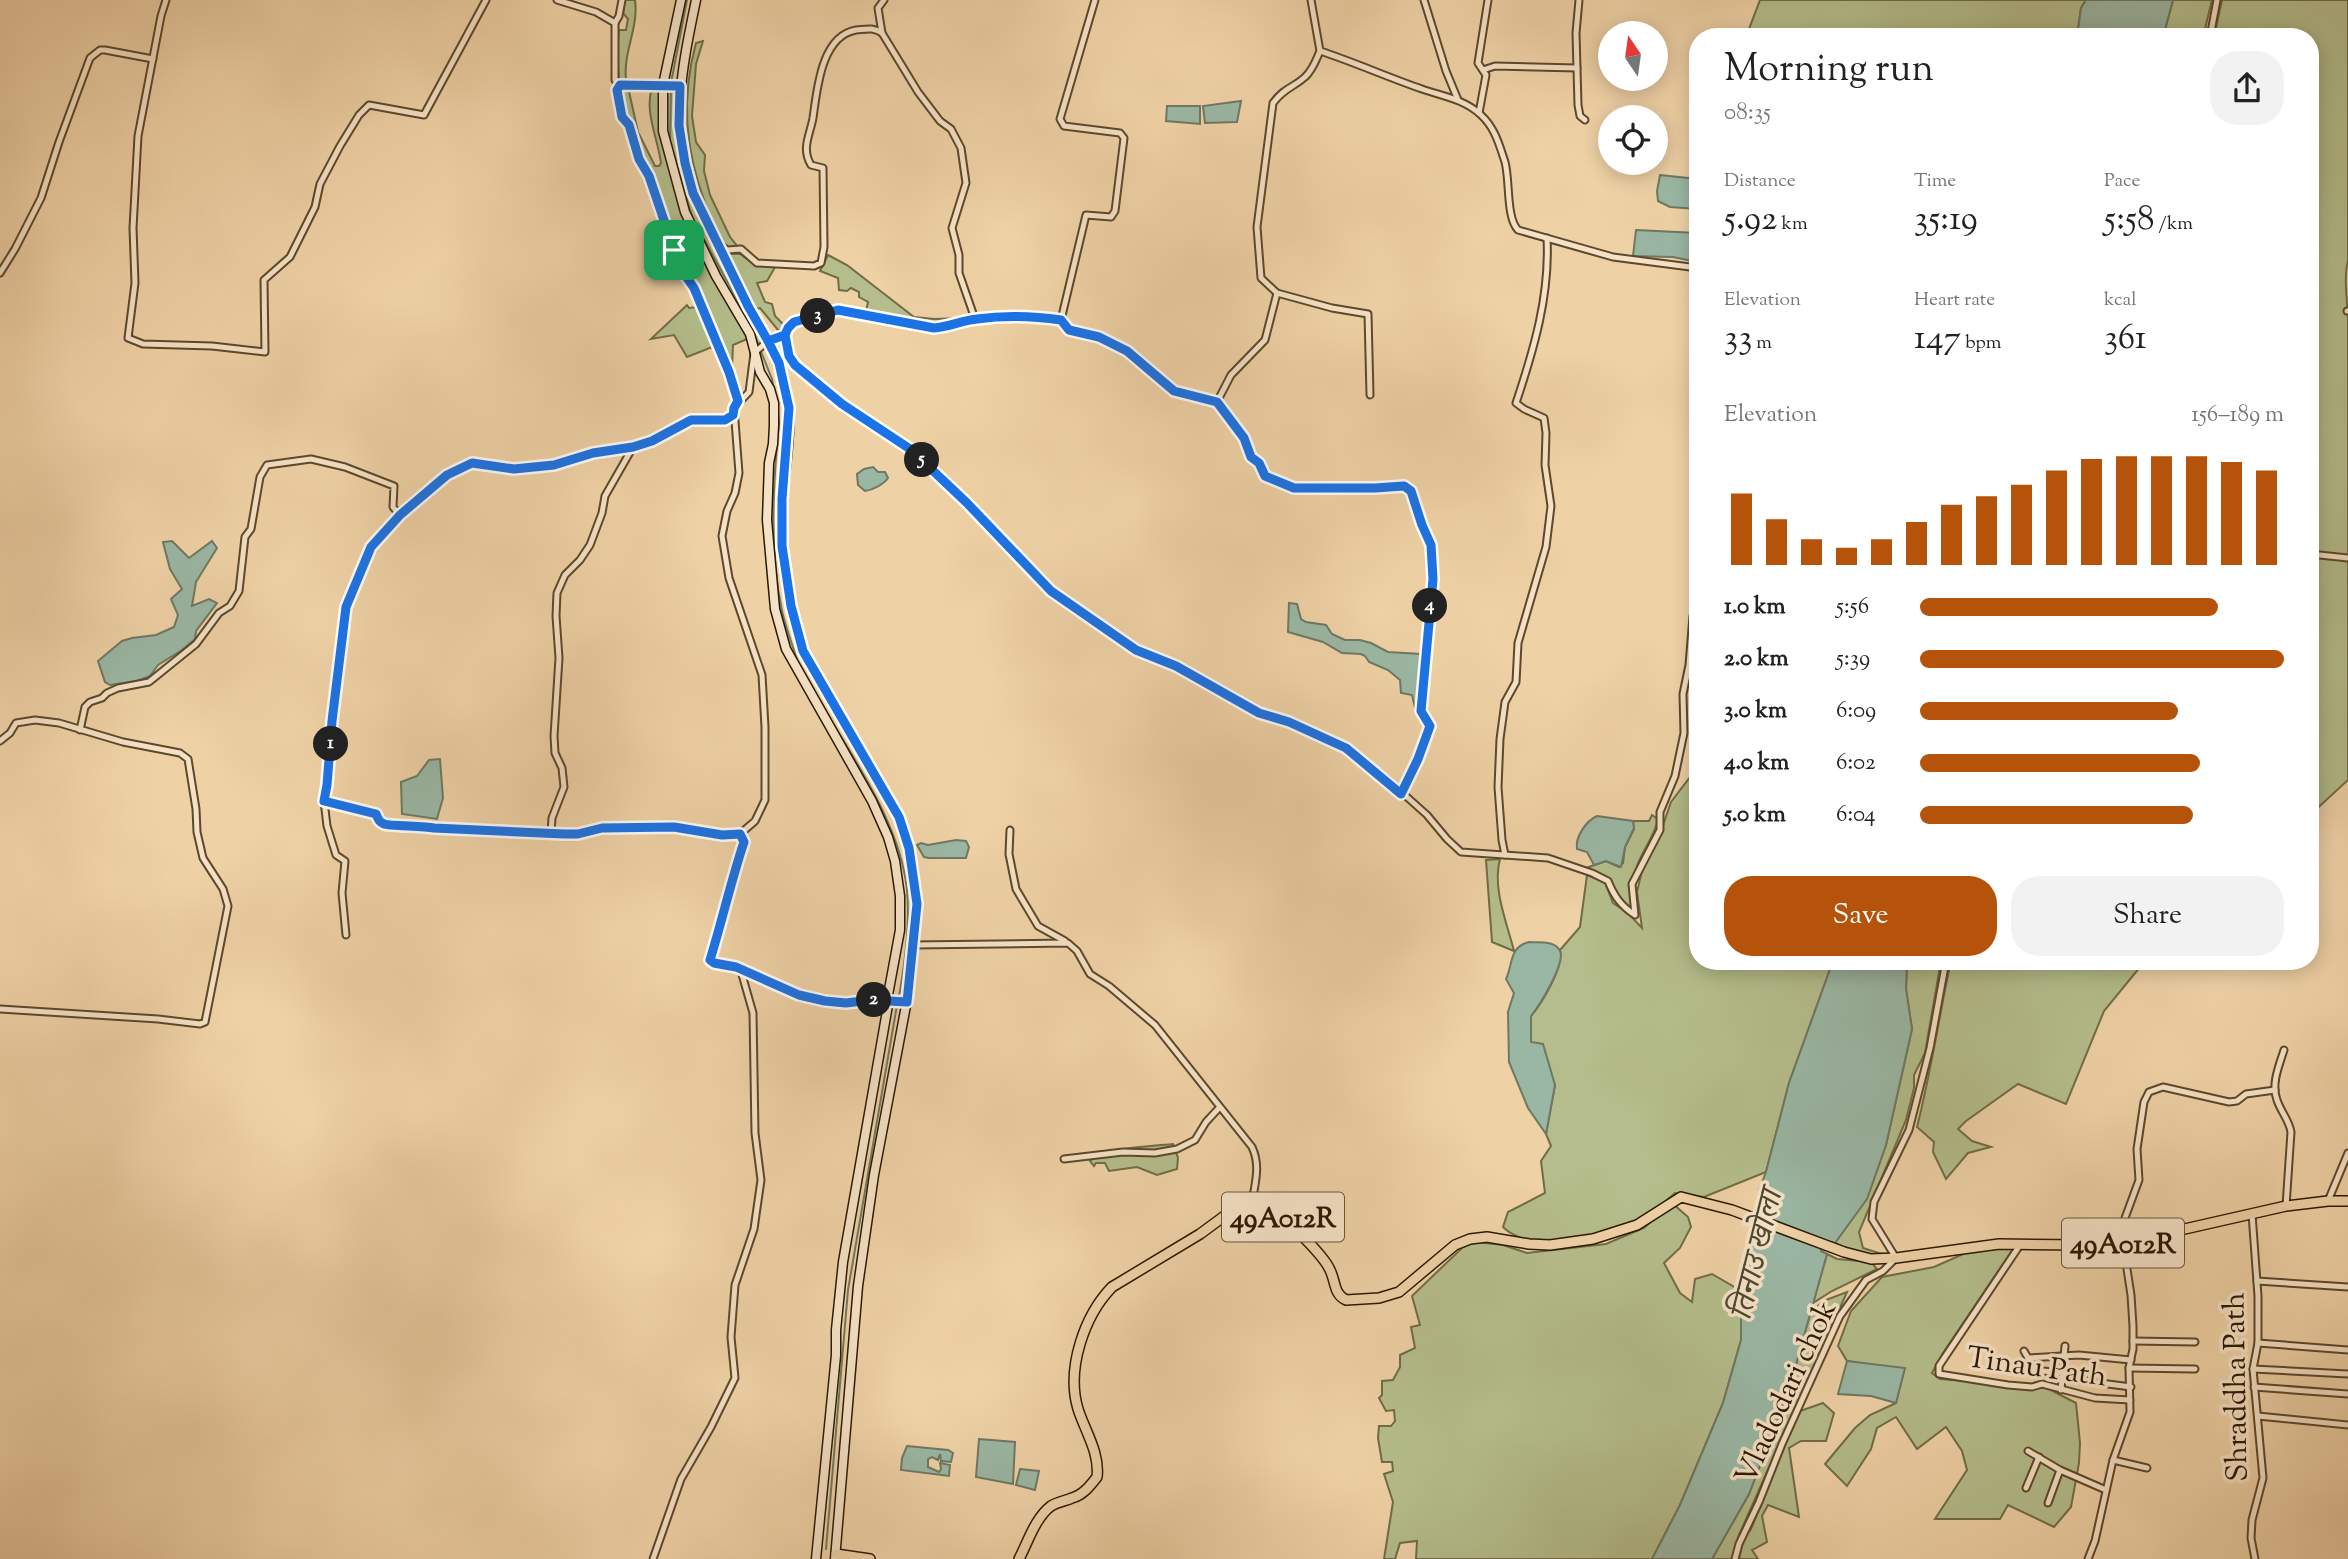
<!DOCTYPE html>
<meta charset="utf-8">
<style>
body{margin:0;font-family:"Sorts Mill Goudy","Noto Serif Devanagari",serif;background:#f2f2f2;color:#222;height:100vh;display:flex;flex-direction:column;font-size:26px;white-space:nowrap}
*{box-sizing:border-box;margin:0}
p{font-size:23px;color:#767676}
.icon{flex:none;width:38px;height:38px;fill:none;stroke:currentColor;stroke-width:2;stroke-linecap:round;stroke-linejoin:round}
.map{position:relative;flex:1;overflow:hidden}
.panel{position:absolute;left:1689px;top:28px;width:630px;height:942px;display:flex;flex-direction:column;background:#fff;border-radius:28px;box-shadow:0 4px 18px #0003}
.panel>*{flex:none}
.needle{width:46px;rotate:347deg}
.tools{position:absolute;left:1598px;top:21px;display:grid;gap:14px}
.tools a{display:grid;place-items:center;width:70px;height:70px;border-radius:50%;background:#fff;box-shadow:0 4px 18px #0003;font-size:35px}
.pin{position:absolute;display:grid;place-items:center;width:60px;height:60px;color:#fff;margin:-30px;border-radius:14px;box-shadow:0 4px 10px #0006}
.km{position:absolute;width:35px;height:35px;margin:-18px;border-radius:50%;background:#222;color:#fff;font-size:19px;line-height:35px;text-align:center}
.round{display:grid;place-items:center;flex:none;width:74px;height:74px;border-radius:28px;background:#f2f2f2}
.head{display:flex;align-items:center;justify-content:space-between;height:119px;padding:0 35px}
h1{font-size:38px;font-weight:600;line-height:52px}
.figures{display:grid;grid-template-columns:repeat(3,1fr);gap:10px;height:119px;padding:7px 35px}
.figures div{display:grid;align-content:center}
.figures b{font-size:35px;font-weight:600}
.figures small{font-size:19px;font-weight:400}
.figures p{font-size:19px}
.chart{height:196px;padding:14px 35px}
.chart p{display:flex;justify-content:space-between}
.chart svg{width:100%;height:126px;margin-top:7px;stroke:#b45309;stroke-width:6}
.primary-button{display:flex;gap:14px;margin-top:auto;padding:14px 35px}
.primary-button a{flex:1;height:80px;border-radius:28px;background:#b45309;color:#fff;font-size:28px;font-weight:600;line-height:80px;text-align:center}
.primary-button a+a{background:#f2f2f2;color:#222}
ul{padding:0 35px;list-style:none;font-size:23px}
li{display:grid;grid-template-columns:112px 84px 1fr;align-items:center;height:52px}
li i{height:18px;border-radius:9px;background:#b45309}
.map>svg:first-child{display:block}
</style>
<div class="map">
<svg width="2348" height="1559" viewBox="0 0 2348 1559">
<rect width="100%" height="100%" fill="#efd1a6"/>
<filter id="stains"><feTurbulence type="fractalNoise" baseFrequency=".00286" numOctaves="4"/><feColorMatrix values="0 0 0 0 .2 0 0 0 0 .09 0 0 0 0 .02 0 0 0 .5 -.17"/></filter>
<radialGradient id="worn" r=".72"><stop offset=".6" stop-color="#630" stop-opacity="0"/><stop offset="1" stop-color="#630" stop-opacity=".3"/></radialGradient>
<g fill="#b4bd8b" stroke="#706c46" stroke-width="2">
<path d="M625,0H635C639,27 623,52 626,79L619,81L617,52L619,30H626L628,19L623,13Z"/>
<polygon points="1760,0 2086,0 2081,8 2077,37 1746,37"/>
<polygon points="2173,0 2212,0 2203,37 2163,37"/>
<path d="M2222,0H2348V260C2343,280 2348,301 2348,321V780L2310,815V37H2214Z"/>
<path d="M703,41L696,64L692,116L696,142L705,155L704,171L710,195L730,237L738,247L726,248C720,233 710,219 705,203C685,149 681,98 696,43Z"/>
<path d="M622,86L628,87L638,132L655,166H659L661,163C658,139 644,111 652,88L656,86L676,89L679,142L686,183L763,344L751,350L747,339L733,345L732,368L679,261L623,110L619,93Z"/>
<polygon points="729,254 740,254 756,265 775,267 767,281 757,283 765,302 772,304 775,316 786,327 782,335 760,308 755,309"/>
<path d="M828,255L847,265L914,317L934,319L965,318C934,335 898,316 866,311L868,302L859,297V292L851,288L847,291L839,290L838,278L820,271Z"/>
<polygon points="687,305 689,308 698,307 715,346 687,357 674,335 651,339"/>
<path d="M1697,763L1698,961H1833L1789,1083L1766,1172L1704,1197L1675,1193C1668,1199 1661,1206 1653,1211C1620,1232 1534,1258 1503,1227L1508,1212L1545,1193L1541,1161L1551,1146L1546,1134L1555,1085L1531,1042V1016C1542,1003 1564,967 1560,950L1580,927L1587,875L1605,882L1613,903L1627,912L1642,928L1637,892L1645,858L1661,831L1671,802L1690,777Z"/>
<path d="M1652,815L1658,819C1655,836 1643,849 1637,866C1632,880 1632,895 1632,911L1627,908L1610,884L1583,869L1606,861L1619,867L1623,863L1625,847L1634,829L1633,821H1649Z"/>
<path d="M1500,859C1492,888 1507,923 1514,951L1492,942L1486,860Z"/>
<polygon points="1907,961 1941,961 1925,1053 1914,1075 1914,1088 1906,1120 1859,1232 1863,1248 1885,1255 1861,1255 1835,1243 1867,1198 1886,1145 1912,1029 1906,989"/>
<path d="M1951,961H2145L2104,1011L2066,1104L2018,1084L1966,1121L1958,1129L1972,1141L1991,1147L1968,1153L1946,1179L1933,1152L1934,1142L1917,1127C1931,1072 1939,1016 1951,961Z"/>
<path d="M1173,1144L1178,1158L1177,1169L1157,1175L1137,1167L1109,1171L1105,1163H1096L1094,1166L1090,1161C1100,1148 1155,1146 1173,1144Z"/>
<polygon points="1672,1203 1688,1217 1691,1227 1680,1248 1664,1263 1680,1293 1692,1302 1695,1279 1712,1274 1743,1292 1741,1300 1741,1340 1723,1403 1680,1505 1652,1559 1416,1559 1417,1541 1400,1543 1395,1559 1384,1559 1393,1502 1384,1474 1393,1471 1392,1462 1382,1462 1378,1438 1379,1426 1391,1426 1395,1421 1394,1410 1386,1411 1379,1398 1382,1395 1382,1381 1393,1380 1400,1367 1400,1355 1415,1348 1411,1327 1420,1325 1412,1296 1463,1247 1476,1242 1503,1245 1527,1253 1606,1244 1644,1228"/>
<polygon points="1991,1248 2013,1249 1943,1353 1932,1373 1940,1379 1980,1382 2013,1388 2047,1388 2076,1403 2080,1443 2079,1463 2071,1507 2054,1527 2008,1505 2000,1519 1935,1519 1967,1470 1962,1451 1946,1427 1917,1449 1896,1417 1877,1428 1871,1449 1847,1486 1825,1464 1855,1428 1870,1415 1896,1403 1904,1370 1847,1361 1838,1346 1851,1311 1882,1277 1934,1267 1970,1251"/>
<polygon points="1827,1254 1837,1259 1871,1262 1877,1269 1832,1291 1813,1303"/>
<polygon points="1847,1292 1739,1535 1733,1559 1712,1559 1749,1494 1795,1368 1810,1314 1823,1301"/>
<polygon points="1823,1403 1834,1413 1826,1441 1801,1441 1789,1448 1799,1517 1768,1505 1762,1516 1767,1542 1752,1550 1758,1559 1739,1559 1743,1540 1751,1529 1795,1420 1800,1411"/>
</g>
<g fill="#9ab7a4" stroke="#6e7863" stroke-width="2">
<polygon points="2086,0 2173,0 2163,37 2077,37 2081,8"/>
<polygon points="1241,101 1237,122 1205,123 1203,106"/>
<polygon points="1167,106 1200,106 1200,124 1166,121"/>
<polygon points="1660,175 1697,179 1697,209 1670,207 1658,201 1657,191"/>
<polygon points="1636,230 1697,233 1697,262 1673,257 1633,256"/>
<path d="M873,467L878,472H885L888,478C884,484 873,490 865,491L858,485L857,474L864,469Z"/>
<polygon points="172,541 189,558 212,541 217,548 196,582 192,606 209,599 217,603 196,631 195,639 182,650 158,665 150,676 137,681 110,685 105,682 98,661 122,641 132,638 156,635 174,627 178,615 171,599 182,589 170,569 163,542"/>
<path d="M1289,603L1297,604L1301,619L1306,622L1326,625L1332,634L1345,640H1360L1371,643L1388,652L1421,654C1424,676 1416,694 1419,715L1416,712L1412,695L1401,693L1400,680L1388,670L1369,662L1365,656L1361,654L1342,653L1323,642L1288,632Z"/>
<polygon points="440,759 443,798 437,819 402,814 401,782 417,776 429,760"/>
<path d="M1597,816L1633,821L1634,828L1625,847L1621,867L1606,861L1594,865L1587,852L1577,849C1575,837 1586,821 1597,816Z"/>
<polygon points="956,840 966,841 969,847 966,858 929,858 924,857 917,845 921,843 928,845"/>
<path d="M1529,942C1539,943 1555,940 1560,951C1566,963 1539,1006 1531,1016V1042L1543,1044L1555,1085L1546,1134L1528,1108L1509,1062L1508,1012L1514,993L1506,979C1513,964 1509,947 1529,942Z"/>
<polygon points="1833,961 1907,961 1906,989 1912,1029 1886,1145 1867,1199 1835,1243 1825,1241 1821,1251 1827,1254 1795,1368 1778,1419 1749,1494 1712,1559 1652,1559 1680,1505 1723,1403 1741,1340 1741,1300 1748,1274 1749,1252 1772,1205 1759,1190 1766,1172 1789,1083"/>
<polygon points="1847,1361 1905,1368 1896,1403 1871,1396 1838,1394"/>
<polygon points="979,1439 1015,1442 1013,1484 976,1477"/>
<polygon points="907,1446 948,1450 953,1453 951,1462 941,1461 940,1454 938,1460 932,1457 928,1459 928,1467 939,1472 941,1469 940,1463 950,1465 949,1476 901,1470 902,1458"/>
<polygon points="1020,1469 1039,1471 1035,1490 1016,1485"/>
</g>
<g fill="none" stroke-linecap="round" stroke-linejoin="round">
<g stroke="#6e7863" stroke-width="2">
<polyline points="671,83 687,0"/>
<polyline points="671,89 670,143 693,220"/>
<polyline points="696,225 748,319 772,379 774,390"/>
<path d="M778,413L779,423C773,485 769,550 782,611C786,629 793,646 798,663"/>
<path d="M834,725C864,775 901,831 907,890C910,927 905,961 899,997"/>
<polyline points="826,1549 848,1290 897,1005"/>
</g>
<defs>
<g id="minor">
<polyline points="166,0 161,16 138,136 133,228 135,283 128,338 143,344 212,346 265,352 264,280 290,257 315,207 320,184 340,146 359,115 369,105 424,115 486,0"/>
<polyline points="557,0 596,12 615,23 615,80 620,85 680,86"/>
<polyline points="884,0 878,8 882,33 918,92 940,121 951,129 961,148 966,183 952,228 959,255 959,273 975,319"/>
<path d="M1311,0L1320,51C1354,62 1387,77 1422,89C1442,96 1464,99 1481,115C1495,128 1499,144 1505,162C1510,180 1506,218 1518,230L1613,257L1698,268"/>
<polyline points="1424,0 1446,71 1458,100"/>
<polyline points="1579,0 1576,33 1578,105 1580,116 1585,120"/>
<polyline points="615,23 619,16 622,0"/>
<polyline points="2210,37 2217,0"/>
<polyline points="1483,70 1495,66 1577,68"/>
<polyline points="620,85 617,90 622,117 629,125 639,159 649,176 674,250 683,272 694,288 729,372 738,402"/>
<polyline points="1479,113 1486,75 1478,63 1488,0"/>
<path d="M718,243L727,250L741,249L757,263L814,266L821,263L824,247L823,168L811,165C801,148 810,135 813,118C817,90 821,36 856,30C867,29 873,27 882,33"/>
<polyline points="0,273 15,249 41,198 59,142 90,58 100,50 105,50 153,59"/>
<polyline points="1277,293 1332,308 1368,314 1370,395"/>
<polyline points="2347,311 2348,311"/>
<polyline points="1061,320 1086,215 1111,217 1115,211 1124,138 1120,133 1064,126 1060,119 1095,0"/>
<path d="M785,335L789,356L795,365L842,404L910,449L967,503L1051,591L1136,650L1176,666L1259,713L1289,722L1346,748L1388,780L1427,815L1447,839L1461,852L1548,858L1592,873L1608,881C1614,896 1621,906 1635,915L1632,884L1660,830V812L1675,776L1684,733L1683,694L1689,665L1693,616L1698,603"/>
<polyline points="1217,402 1244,438 1251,457 1259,463 1265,476 1294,488 1375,488 1404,486 1411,491 1421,525 1431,545 1433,579 1421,711 1430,726 1418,759 1401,794"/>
<polyline points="2310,554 2348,558"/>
<polyline points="80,730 85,707 90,702 102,698 107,693 118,688 149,682 196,644 219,613 230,606 239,591 245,537 251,529 260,477 267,465 311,459 345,467 394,486 393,507 400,515"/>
<polyline points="0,741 10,733 16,723 35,720 59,723 123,742 180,753 188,759 196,809 197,832 203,858 223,889 228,906 205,1022 200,1024 158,1019 0,1009"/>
<path d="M324,801L376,814C379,820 378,821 384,824C390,826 423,826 434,828L564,834H578L602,828L674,827L722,835L740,834L744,842C731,881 722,921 710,960L714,963L736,967L798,995L825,1001L846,1003L871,1000L907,1002"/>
<polyline points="1010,830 1009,854 1016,889 1038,926 1065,941"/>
<polyline points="551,833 552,818 564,787 562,768 555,753 554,736 559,658 556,616 557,593 565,575 580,560 590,545 602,513 605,496 633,447 652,441 691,420 725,420 733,415"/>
<path d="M740,834L755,821L765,800V727L762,675L729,578L722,536L727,511L735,493L739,473L734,408L749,392L754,353L768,341L785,335L788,328L794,322L838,310L934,328C949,327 962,320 977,318C1005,315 1033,316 1061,320L1069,330L1099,337L1127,351L1174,391L1217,402L1231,375L1265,340L1277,293L1261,278L1257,227L1273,103C1285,87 1293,88 1305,77C1313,70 1316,60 1320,51"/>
<path d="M1505,855L1502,840L1498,787L1500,739L1505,702L1516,682L1518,643L1546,547L1551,506L1545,465L1546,433L1544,418L1524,409L1516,403C1534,349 1550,295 1547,238"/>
<polyline points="346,935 342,893 345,861 336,855 327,826 324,801 327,785 332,721 346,606 357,584 371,547 400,515 447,476 472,463 514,469 554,465 593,453 633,447"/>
<path d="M913,945L1068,943L1077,951L1090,974L1109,986L1155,1025L1252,1147C1260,1164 1256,1179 1253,1197"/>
<path d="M2284,1050C2279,1066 2271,1084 2277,1100C2281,1112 2289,1120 2291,1132L2286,1206"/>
<polyline points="1064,1159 1123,1152 1155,1153 1177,1149 1195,1140 1206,1122 1219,1108"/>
<polyline points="2328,1201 2348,1153"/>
<polyline points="2252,1214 2258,1296 2258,1343 2253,1369 2263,1478 2252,1520 2251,1538 2255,1559"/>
<polyline points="2020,1245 1939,1366 1939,1374 2008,1385 2032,1387 2042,1384 2095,1398 2130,1400"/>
<polyline points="2257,1281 2348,1287"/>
<polyline points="2133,1341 2195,1342"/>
<polyline points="2258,1343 2348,1350"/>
<polyline points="2024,1351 2028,1358 2079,1355 2131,1360"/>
<polyline points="2129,1368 2195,1369"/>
<polyline points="2253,1369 2348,1374"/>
<polyline points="2033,1370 2063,1373"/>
<polyline points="2062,1378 2131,1387"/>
<polyline points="2254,1387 2348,1394"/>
<polyline points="2061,1390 2065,1346"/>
<polyline points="2258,1416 2348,1425"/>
<polyline points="2028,1451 2060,1470 2106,1490"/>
<polyline points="2113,1460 2147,1468"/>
<polyline points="2026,1488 2039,1457"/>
<polyline points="2048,1503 2060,1470"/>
<polyline points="653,1559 681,1479 711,1427 735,1378 731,1337 735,1285 754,1229 761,1180 755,1133 753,1013 741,971"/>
<polyline points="1735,1559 1739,1544 1759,1502 1782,1444 1840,1316 1866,1280 1883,1271 1896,1258 1872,1219 1874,1202 1909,1130 1930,1048 1946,961"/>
<polyline points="2088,1559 2095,1541 2113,1460 2130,1412 2129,1368 2133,1349 2133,1326 2131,1295 2123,1243 2125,1218 2139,1180 2137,1149 2144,1102 2149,1092 2163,1087 2229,1102 2237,1101 2246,1094 2275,1090"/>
</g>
<g id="secondary">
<polyline points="681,0 663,85 663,131 685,212 716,276 750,334 760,372 770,389 774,403 774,425 773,444 769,463 767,520 775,609 786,649 872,801 888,837 895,861 900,896 900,930 888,995 888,1005 843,1262 836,1330 836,1355 816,1559"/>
<path d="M696,0C683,63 668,130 693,193C708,231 729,266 747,302C760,332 779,357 786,389C795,432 782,477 781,521C780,565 791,609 803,651L899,817L909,848L917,904L908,995L874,1175L858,1286L835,1559"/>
</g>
<g id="primary">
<polyline points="836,1554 870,1559"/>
<path d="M1019,1559C1028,1542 1035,1518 1051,1506C1057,1502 1065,1501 1072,1498C1083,1495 1090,1486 1097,1477C1100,1453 1085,1431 1078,1409C1066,1369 1084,1316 1112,1287L1200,1234L1249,1198C1254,1197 1255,1197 1260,1199C1273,1204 1323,1255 1329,1268C1336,1280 1333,1294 1346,1300L1379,1298L1399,1292L1455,1245L1470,1239L1487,1237L1529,1244L1550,1245L1593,1239L1637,1225L1681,1197L1732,1210L1844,1252L1871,1259L1896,1258L1999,1244L2081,1245L2123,1243L2286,1206L2328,1201H2348"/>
</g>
</defs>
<use href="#minor" stroke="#5c482b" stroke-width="9"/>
<use href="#secondary" stroke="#2b1a02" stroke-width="11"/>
<use href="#primary" stroke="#2b1a02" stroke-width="12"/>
<use href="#minor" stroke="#f5e1c5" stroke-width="5"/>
<use href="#secondary" stroke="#f5e1c5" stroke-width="8"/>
<use href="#primary" stroke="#efd1a6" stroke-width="9"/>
</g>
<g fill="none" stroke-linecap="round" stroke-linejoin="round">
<defs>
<path id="route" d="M674,250L683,272L694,288L729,372L738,401L734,408L733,415L725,420H691L652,441L633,447L593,453L554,465L514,469L472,463L447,475L400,515L371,547L346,607L332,721L327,785L324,801L376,814C379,820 378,821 384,824C390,826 423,826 434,828L564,834H578L602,828L674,827L722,835L740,834L744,842C731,881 722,921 710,960L714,963L736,967L799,995L825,1001L846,1003L871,1000L907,1002L917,904L909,848L899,817L892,805L803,651L791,606L782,546V499L789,408L779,363L768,341L785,335L788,328L794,322L838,310L934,328C949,327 963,320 977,319C1005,315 1033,316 1061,320L1069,330L1099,337L1127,351L1174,391L1217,402L1244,438L1251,457L1259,463L1265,476L1294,488H1375L1404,486L1411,491L1422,525L1431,545L1433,579L1421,711L1430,726L1418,759L1401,794L1346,748L1289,722L1259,713L1176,666L1136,650L1051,591L967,503L910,449L842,404L795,365L789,356L785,335L768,341L748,306L693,193L685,163L679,126L680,86L620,85L617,90L622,117L629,125L639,159L649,176L674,250"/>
</defs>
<use href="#route" stroke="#fff" stroke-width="14"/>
<use href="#route" stroke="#1a73e8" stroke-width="9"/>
</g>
<g text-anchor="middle" stroke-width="7" stroke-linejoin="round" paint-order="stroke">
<g fill="#f5e1c5" stroke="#68563c" stroke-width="2">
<rect x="1222" y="1192.5" width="122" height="49" rx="5"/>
<rect x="2062" y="1218.5" width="122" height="49" rx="5"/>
</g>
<g font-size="28" font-weight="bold" fill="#2b1a02">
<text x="1283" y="1227">49A012R</text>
<text x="2123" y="1253">49A012R</text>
</g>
<g font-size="30" fill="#2b1a02" stroke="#f5e1c5">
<text transform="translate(2037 1366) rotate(8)" y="10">Tinau Path</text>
<text transform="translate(2235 1387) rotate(-91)" y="10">Shraddha Path</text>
<text transform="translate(1785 1392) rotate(-65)" y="10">Vladodari chok</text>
</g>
<g font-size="32" font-style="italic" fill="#4c4933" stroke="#f5e1c5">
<text transform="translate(1755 1255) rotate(-76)" y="11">तिनाउ खोला</text>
</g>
</g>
<rect width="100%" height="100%" filter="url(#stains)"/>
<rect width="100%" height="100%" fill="url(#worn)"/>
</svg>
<div class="tools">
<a><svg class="needle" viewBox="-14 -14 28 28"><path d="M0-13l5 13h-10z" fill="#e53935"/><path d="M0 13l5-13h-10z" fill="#767676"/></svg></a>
<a><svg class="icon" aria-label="locate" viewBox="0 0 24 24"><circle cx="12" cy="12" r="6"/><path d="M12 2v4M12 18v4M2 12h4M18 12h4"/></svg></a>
</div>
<div class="pin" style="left:674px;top:250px;background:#1e9e55"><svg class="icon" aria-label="arrive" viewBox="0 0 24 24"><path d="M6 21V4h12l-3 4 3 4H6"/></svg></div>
<b class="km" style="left:331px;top:744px">1</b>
<b class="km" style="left:874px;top:1000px">2</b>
<b class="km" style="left:818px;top:316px">3</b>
<b class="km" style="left:1430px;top:606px">4</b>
<b class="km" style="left:922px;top:460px">5</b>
<section class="panel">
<div class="head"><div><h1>Morning run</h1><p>08:35</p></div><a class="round"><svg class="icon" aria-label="share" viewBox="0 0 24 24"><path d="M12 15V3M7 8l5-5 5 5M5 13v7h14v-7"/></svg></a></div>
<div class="figures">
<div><p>Distance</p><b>5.92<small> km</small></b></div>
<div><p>Time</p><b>35:19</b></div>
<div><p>Pace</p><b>5:58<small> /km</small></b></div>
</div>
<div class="figures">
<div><p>Elevation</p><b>33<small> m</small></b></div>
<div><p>Heart rate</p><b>147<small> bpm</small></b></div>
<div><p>kcal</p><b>361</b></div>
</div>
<div class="chart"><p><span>Elevation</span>156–189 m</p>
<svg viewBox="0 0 160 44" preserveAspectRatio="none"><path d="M5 44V19M15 44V28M25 44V35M35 44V38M45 44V35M55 44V29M65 44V23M75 44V20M85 44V16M95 44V11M105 44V7M115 44V6M125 44V6M135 44V6M145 44V8M155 44V11"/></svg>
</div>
<ul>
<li><b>1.0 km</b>5:56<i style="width:82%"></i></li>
<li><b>2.0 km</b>5:39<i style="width:100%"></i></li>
<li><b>3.0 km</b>6:09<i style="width:71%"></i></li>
<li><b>4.0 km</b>6:02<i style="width:77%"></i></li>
<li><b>5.0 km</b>6:04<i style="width:75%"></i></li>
</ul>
<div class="primary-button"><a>Save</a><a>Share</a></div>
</section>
</div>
